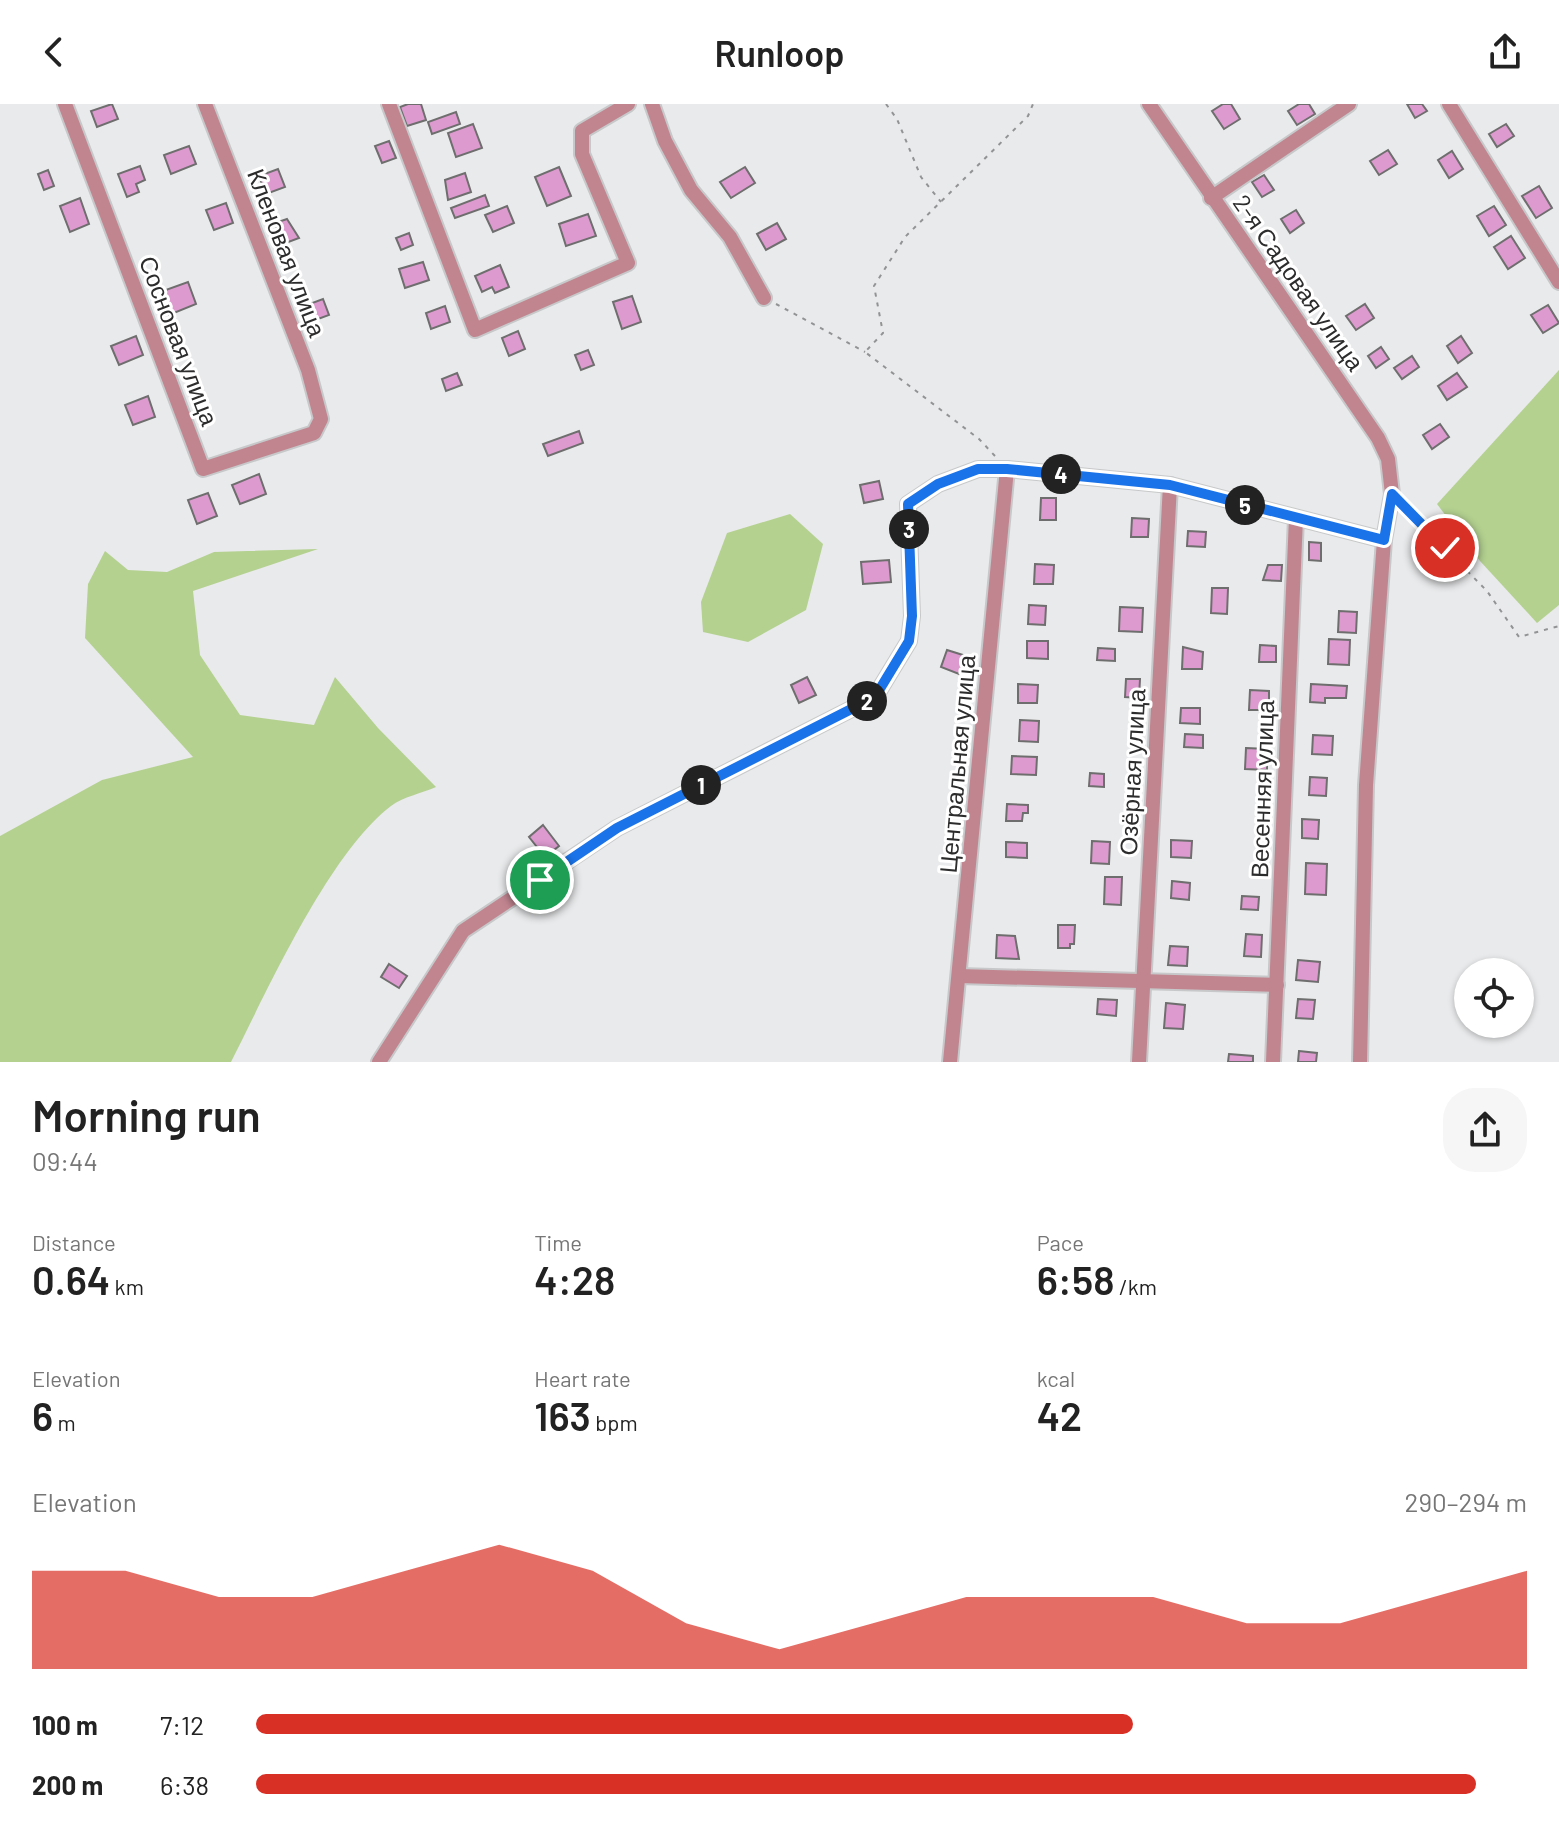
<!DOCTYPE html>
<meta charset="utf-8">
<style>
body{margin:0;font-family:Barlow,sans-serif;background:#f6f6f6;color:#222;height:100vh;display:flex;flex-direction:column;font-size:30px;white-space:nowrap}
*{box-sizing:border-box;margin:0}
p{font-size:26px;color:#767676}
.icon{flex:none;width:44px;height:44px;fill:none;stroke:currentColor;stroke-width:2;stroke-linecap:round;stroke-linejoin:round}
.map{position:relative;height:958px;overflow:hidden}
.drawer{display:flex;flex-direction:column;background:#fff;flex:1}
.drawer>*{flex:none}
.tools{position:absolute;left:1454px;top:854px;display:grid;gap:16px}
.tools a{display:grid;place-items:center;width:80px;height:80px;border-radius:50%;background:#fff;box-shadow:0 2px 6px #0004;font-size:40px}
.pin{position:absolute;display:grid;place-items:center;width:68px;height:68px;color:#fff;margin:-34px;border:4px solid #fff;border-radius:50%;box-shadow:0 2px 8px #0007}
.km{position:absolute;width:40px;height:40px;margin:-20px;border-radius:50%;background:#222;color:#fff;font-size:22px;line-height:40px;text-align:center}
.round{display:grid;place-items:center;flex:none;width:84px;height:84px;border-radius:32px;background:#f6f6f6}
.headline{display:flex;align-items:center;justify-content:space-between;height:136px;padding:0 32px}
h1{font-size:44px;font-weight:600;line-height:60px}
.metrics{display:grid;grid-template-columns:repeat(3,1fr);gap:12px;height:136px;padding:8px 32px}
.metrics div{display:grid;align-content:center}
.metrics b{font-size:40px;font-weight:600}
.metrics small{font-size:22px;font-weight:400}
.metrics p{font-size:22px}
.chart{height:224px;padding:16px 32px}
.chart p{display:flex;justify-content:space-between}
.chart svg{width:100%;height:144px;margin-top:8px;fill:#d93025;opacity:.7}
ul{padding:0 32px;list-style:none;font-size:26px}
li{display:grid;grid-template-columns:128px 96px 1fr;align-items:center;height:60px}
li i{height:20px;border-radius:10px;background:#d93025}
header{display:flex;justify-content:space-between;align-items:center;height:104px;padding:0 32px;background:#fff;font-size:36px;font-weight:600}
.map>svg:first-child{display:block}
</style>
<header><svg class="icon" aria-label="back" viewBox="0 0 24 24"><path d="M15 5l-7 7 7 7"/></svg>Runloop<svg class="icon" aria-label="share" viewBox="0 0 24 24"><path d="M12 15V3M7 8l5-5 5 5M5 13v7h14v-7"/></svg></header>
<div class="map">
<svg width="1559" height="958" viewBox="0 0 1559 958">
<rect width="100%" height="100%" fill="#e9eaeb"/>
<g fill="#b4d190">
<polygon points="1559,266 1559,501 1537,519 1480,457 1437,400"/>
<polygon points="790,410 823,440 806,506 748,538 703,528 701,498 727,429"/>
<path d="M318,445L193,487L200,551L240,611L314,621L335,573L378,624L436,683C422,689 403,693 391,702C329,749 267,887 231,958H0V732L102,676L193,653L85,534L88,480L105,447L128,466L167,468L214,448Z"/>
</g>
<g fill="#dd9acf" stroke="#6f6e6e" stroke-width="2">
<polygon points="112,0 118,15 97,23 91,7"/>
<polygon points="408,0 421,0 426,16 407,22 400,3"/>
<polygon points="1223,0 1231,0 1240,15 1224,25 1212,7"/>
<polygon points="1299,0 1309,0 1315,10 1297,21 1288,7"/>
<polygon points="1407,0 1422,0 1427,7 1415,14"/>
<polygon points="456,8 460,20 432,30 428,18"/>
<polygon points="473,20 482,44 456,53 448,29"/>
<polygon points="1506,20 1514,32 1497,43 1489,30"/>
<polygon points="389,37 396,54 382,59 375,42"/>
<polygon points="189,42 196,60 171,70 164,51"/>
<polygon points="1388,46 1397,60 1379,71 1370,57"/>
<polygon points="1452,47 1463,65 1449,74 1438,56"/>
<polygon points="140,62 145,76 136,80 139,88 127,93 118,70"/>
<polygon points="559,63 571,92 547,102 535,73"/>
<polygon points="745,63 755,79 731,94 720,78"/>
<polygon points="278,65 285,83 266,90 259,72"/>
<polygon points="48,66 54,82 44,86 38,70"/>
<polygon points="465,69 471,88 448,96 445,76"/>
<polygon points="1264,71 1274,86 1262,93 1252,78"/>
<polygon points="1539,82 1552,104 1536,114 1522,92"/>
<polygon points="485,91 489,102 455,114 451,104"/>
<polygon points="80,94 89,120 70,128 60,102"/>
<polygon points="226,99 233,119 214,126 206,106"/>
<polygon points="507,102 514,119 493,128 485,111"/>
<polygon points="1494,102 1506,121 1489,132 1477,112"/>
<polygon points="1296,106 1304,119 1290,129 1281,115"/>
<polygon points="588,110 596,132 566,142 559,120"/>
<polygon points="287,115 299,134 283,140 275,119"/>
<polygon points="777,119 786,135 766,146 757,130"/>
<polygon points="409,129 413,141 401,146 396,134"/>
<polygon points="1511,132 1525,154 1508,165 1494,143"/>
<polygon points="423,158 429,176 405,184 399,165"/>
<polygon points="500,161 509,183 495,189 492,183 482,188 475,172"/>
<polygon points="188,178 196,200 169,211 160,188"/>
<polygon points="632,192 641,218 622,225 613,198"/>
<polygon points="323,195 329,211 310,218 304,202"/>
<polygon points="1365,200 1374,214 1356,226 1346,212"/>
<polygon points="1548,201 1559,219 1543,229 1531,211"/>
<polygon points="445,202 450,218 431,225 426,209"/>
<polygon points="518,227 525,245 509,252 502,234"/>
<polygon points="136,232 143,251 119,261 111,242"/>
<polygon points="1461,232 1472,249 1458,259 1447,242"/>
<polygon points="1381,243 1389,255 1376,264 1368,252"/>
<polygon points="588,246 594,261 581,266 575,251"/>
<polygon points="1412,252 1419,263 1402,275 1394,264"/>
<polygon points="457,269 462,281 446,287 442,275"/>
<polygon points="1457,269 1467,283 1447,296 1438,282"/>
<polygon points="148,292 155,313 133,321 125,301"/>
<polygon points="1440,320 1449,333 1432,345 1423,331"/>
<polygon points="579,327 583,339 548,352 543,340"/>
<polygon points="259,370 266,390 240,400 232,381"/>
<polygon points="879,377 883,395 864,399 860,381"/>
<polygon points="208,389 217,412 197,420 188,396"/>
<polygon points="1041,394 1056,394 1056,416 1040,416"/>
<polygon points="1132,414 1149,415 1148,433 1131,433"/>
<polygon points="1188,427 1206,428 1205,443 1187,442"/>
<polygon points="1309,438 1321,439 1321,457 1309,456"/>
<polygon points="889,456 891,478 863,480 861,458"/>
<polygon points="1035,460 1054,461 1053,480 1034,480"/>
<polygon points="1268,461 1282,461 1281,477 1263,476"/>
<polygon points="1212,484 1228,484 1227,510 1211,509"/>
<polygon points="1029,501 1046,502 1045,521 1028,520"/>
<polygon points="1120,503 1143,504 1142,528 1119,527"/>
<polygon points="1339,507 1357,508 1356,529 1338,528"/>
<polygon points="1329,535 1350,536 1349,561 1328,560"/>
<polygon points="1027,537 1048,537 1048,555 1027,554"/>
<polygon points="1260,541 1276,542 1276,558 1259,558"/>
<polygon points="1183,543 1203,548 1202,565 1182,565"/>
<polygon points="1098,544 1115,545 1115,557 1097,556"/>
<polygon points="947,546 966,552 959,570 941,563"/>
<polygon points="807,573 816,591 799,599 791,581"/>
<polygon points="1126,575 1140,575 1139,594 1125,593"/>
<polygon points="1018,580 1038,581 1037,599 1018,599"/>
<polygon points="1311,580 1347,582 1346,594 1325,594 1325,599 1310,598"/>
<polygon points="1250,586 1269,587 1269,606 1249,606"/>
<polygon points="1181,604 1200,604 1200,620 1180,619"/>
<polygon points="1020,616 1039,617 1038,638 1019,637"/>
<polygon points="1185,630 1203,631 1203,644 1184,643"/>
<polygon points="1313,631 1333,632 1332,651 1312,650"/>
<polygon points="1246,644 1267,645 1267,666 1245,665"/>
<polygon points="1012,652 1037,653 1036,671 1011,670"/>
<polygon points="1090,669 1104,670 1104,683 1089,682"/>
<polygon points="1310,673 1327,674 1326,692 1309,691"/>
<polygon points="1007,700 1028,701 1028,709 1023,709 1022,717 1006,717"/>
<polygon points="1302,715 1319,716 1318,735 1302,734"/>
<polygon points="543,721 559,742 545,753 529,733"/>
<polygon points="1171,736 1192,737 1191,754 1171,753"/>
<polygon points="1092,737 1110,738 1109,760 1091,759"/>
<polygon points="1006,738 1027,739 1027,754 1006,753"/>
<polygon points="1306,759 1327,760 1326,791 1305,790"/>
<polygon points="1105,773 1122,773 1121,801 1104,800"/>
<polygon points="1172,777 1190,779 1189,796 1171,794"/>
<polygon points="1242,792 1259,793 1258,806 1241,805"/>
<polygon points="1058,821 1075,821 1074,840 1070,840 1070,844 1058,844"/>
<polygon points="1246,830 1262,831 1261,853 1244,852"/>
<polygon points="997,831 1015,832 1019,855 996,854"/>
<polygon points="1170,842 1188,843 1187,862 1168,861"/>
<polygon points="1298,856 1320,858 1318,878 1296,876"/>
<polygon points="389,860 407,872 399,884 381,873"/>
<polygon points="1098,895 1117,896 1116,912 1097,910"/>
<polygon points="1298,895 1315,896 1313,915 1296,914"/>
<polygon points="1166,899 1185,901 1183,925 1164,924"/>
<polygon points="1299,947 1317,949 1316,958 1298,958"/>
<polygon points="1229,950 1253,952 1253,958 1228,958"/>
</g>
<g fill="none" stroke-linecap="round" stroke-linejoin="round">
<defs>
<g id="minor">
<polyline points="65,0 203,365 314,329 321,315 308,266 205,0"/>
<polyline points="389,0 475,226 628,159 582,50 582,27 628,0"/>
<polyline points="652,0 665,37 691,86 730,133 764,194"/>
<polyline points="1149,0 1378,334 1388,355 1392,390 1384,436 1366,681 1360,958"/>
<polyline points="1449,0 1559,178"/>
<polyline points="1211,94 1349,0"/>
<polyline points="959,872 1277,881"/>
<polyline points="379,958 463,827 617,724 875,593 909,537 912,512 908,400 938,380 978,365 1007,365 1170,381 1384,436"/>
<polyline points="950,958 1007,365"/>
<polyline points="1139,958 1170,381"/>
<polyline points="1273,958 1296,414"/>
</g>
</defs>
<use href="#minor" stroke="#c7c8c9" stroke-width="18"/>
<g stroke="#929394" stroke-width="2" stroke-dasharray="4 6" stroke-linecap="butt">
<polyline points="886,0 897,15 921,73 941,98"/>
<polyline points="776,200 865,248"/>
<polyline points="995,352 979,335 865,248 883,229 874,182 905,133 1028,12 1033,0"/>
<polyline points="1404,403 1487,487 1519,533 1559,522"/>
</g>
<use href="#minor" stroke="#c18590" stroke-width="14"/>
</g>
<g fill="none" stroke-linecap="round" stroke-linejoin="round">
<defs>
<polyline id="route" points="540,776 617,724 875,593 909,537 912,512 908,400 938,380 978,365 1007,365 1170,381 1384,436 1392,390 1445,444"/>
</defs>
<use href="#route" stroke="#fff" stroke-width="16"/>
<use href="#route" stroke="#1a73e8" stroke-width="10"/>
</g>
<g text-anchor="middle" stroke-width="6" stroke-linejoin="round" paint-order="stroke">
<g font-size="24" fill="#2c2c2d" stroke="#fff">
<text transform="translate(286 149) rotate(69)" y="8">Кленовая улица</text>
<text transform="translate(1298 179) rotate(55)" y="8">2-я Садовая улица</text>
<text transform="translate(178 237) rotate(69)" y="8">Сосновая улица</text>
<text transform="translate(958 660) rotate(-85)" y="8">Центральная улица</text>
<text transform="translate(1133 668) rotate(-87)" y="8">Озёрная улица</text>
<text transform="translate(1263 685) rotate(-88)" y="8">Весенняя улица</text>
</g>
</g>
</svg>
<div class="tools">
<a><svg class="icon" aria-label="locate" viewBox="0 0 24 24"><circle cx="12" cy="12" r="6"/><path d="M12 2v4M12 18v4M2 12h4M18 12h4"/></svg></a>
</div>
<div class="pin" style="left:540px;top:776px;background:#1e9e55"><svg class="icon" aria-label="arrive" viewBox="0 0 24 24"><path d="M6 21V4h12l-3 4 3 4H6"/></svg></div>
<div class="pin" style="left:1445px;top:444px;background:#d93025"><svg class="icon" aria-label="check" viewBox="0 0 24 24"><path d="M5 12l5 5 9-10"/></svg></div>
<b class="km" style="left:701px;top:681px">1</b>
<b class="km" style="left:867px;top:597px">2</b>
<b class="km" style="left:909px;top:425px">3</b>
<b class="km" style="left:1061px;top:370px">4</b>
<b class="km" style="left:1245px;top:401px">5</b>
</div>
<section class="drawer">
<div class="headline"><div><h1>Morning run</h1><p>09:44</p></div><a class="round"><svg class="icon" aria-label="share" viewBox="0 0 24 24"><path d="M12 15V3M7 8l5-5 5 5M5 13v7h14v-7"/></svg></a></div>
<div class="metrics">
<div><p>Distance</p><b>0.64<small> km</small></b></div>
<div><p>Time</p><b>4:28</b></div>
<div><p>Pace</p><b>6:58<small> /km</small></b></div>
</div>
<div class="metrics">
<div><p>Elevation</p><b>6<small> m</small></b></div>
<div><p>Heart rate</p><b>163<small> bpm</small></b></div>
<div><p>kcal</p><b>42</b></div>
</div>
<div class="chart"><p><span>Elevation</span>290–294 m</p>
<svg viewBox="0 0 160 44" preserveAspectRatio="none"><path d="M0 44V14L10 14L20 22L30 22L40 14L50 6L60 14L70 30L80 38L90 30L100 22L110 22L120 22L130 30L140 30L150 22L160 14V44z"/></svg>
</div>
<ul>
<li><b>100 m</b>7:12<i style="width:69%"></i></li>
<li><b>200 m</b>6:38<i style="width:96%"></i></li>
</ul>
</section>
